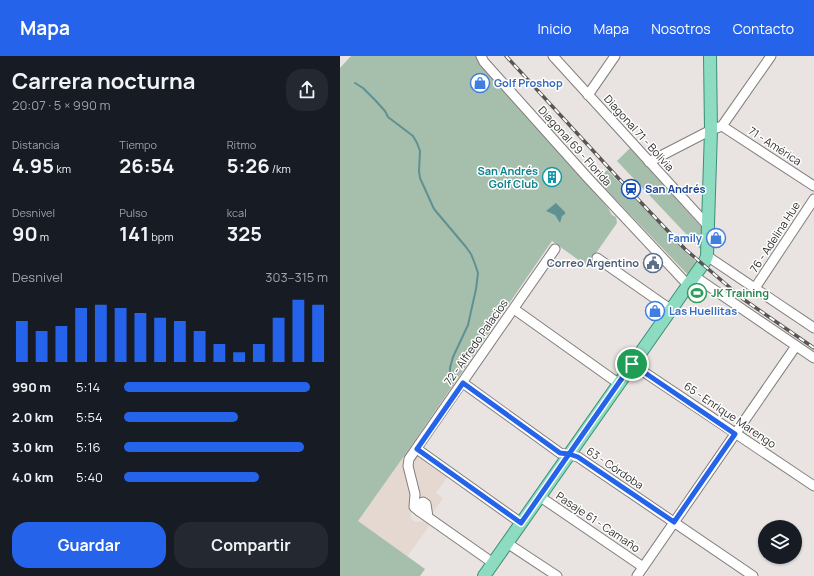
<!DOCTYPE html>
<html lang="es">
<meta charset="utf-8">
<style>
body{margin:0;font-family:Manrope,sans-serif;background:#242831;color:#f1f3f6;height:100vh;display:flex;flex-direction:column;font-size:15px;white-space:nowrap}
*{box-sizing:border-box;margin:0}
p{font-size:13px;color:#9ea1a6}
.icon{flex:none;width:22px;height:22px;fill:none;stroke:currentColor;stroke-width:2;stroke-linecap:round;stroke-linejoin:round}
.map{position:relative;flex:1;overflow:hidden}
.sheet{display:flex;flex-direction:column;background:#171b24;width:340px}
.sheet>*{flex:none}
.controls{position:absolute;left:418px;top:464px;display:grid;gap:8px}
.controls a{display:grid;place-items:center;width:44px;height:44px;border-radius:50%;background:#171b24;box-shadow:0 1px 3px #0004;font-size:20px}
.pin{position:absolute;display:grid;place-items:center;width:34px;height:34px;color:#fff;margin:-17px;border:2px solid #fff;border-radius:50%;box-shadow:0 1px 4px #0007}
.round{display:grid;place-items:center;flex:none;width:42px;height:42px;border-radius:16px;background:#242831}
.summary{display:flex;align-items:center;justify-content:space-between;height:68px;padding:0 12px}
h1{font-size:22px;font-weight:700;line-height:30px}
.stats{display:grid;grid-template-columns:repeat(3,1fr);gap:6px;height:68px;padding:4px 12px}
.stats div{display:grid;align-content:center}
.stats b{font-size:20px;font-weight:700}
.stats small{font-size:11px;font-weight:400}
.stats p{font-size:11px}
.chart{height:112px;padding:8px 12px}
.chart p{display:flex;justify-content:space-between}
.chart svg{width:100%;height:72px;margin-top:4px;stroke:#2563eb;stroke-width:6}
.cta{display:flex;gap:8px;margin-top:auto;padding:8px 12px}
.cta a{flex:1;height:46px;border-radius:16px;background:#2563eb;color:#fff;font-size:16px;font-weight:700;line-height:46px;text-align:center}
.cta a+a{background:#242831;color:#f1f3f6}
ul{padding:0 12px;list-style:none;font-size:13px}
li{display:grid;grid-template-columns:64px 48px 1fr;align-items:center;height:30px}
li i{height:10px;border-radius:5px;background:#2563eb}
header{display:flex;align-items:center;gap:24px;box-sizing:border-box;height:56px;padding:0 20px;background:#2563eb;color:#fff}
header strong{font-size:19px}
nav{display:flex;gap:22px;margin-inline-start:auto;font-size:14px}
main{display:flex;flex:1;min-height:0}
.map>svg:first-child{display:block}
</style>
<header>
<strong>Mapa</strong>
<nav><a>Inicio</a><a>Mapa</a><a>Nosotros</a><a>Contacto</a></nav>
</header>
<main>
<section class="sheet">
<div class="summary"><div><h1>Carrera nocturna</h1><p>20:07 · 5 × 990 m</p></div><a class="round"><svg class="icon" aria-label="share" viewBox="0 0 24 24"><path d="M12 15V3M7 8l5-5 5 5M5 13v7h14v-7"/></svg></a></div>
<div class="stats">
<div><p>Distancia</p><b>4.95<small> km</small></b></div>
<div><p>Tiempo</p><b>26:54</b></div>
<div><p>Ritmo</p><b>5:26<small> /km</small></b></div>
</div>
<div class="stats">
<div><p>Desnivel</p><b>90<small> m</small></b></div>
<div><p>Pulso</p><b>141<small> bpm</small></b></div>
<div><p>kcal</p><b>325</b></div>
</div>
<div class="chart"><p><span>Desnivel</span>303–315 m</p>
<svg viewBox="0 0 160 44" preserveAspectRatio="none"><path d="M5 44V19M15 44V25M25 44V22M35 44V11M45 44V9M55 44V11M65 44V14M75 44V17M85 44V19M95 44V25M105 44V33M115 44V38M125 44V33M135 44V17M145 44V6M155 44V9"/></svg>
</div>
<ul>
<li><b>990 m</b>5:14<i style="width:91%"></i></li>
<li><b>2.0 km</b>5:54<i style="width:56%"></i></li>
<li><b>3.0 km</b>5:16<i style="width:88%"></i></li>
<li><b>4.0 km</b>5:40<i style="width:66%"></i></li>
</ul>
<div class="cta"><a>Guardar</a><a>Compartir</a></div>
</section>
<div class="map">
<svg width="474" height="520" viewBox="0 0 474 520">
<rect width="100%" height="100%" fill="#e9e4e1"/>
<polygon fill="#e4d8d1" points="69,393 108,420 96,437 103,442 91,459 76,447 71,455 71,462 74,465 78,466 87,464 91,467 67,501 17,466"/>
<g fill="#a6bfac">
<polygon points="11,0 138,0 268,152 272,159 276,161 277,167 247,210 212,185 69,393 18,465 85,513 80,520 0,520 0,12"/>
<polygon points="290,92 365,175 365,198 277,105"/>
<polygon points="267,114 358,208 349,220 257,124"/>
</g>
<polygon fill="#609192" points="216,147 225,156 225,158 222,160 220,167 215,159 206,155"/>
<g fill="none" stroke-linecap="round" stroke-linejoin="round">
<polyline stroke="#609192" stroke-width="2" points="15,27 23,32 35,44 45,55 48,61 73,80 77,87 80,95 79,115 80,122 94,153 126,191 131,198 135,208 138,217 136,233 128,269 113,301 110,312 110,324 112,329"/>
<defs>
<g id="minor">
<polyline points="141,0 144,6 247,121 348,229"/>
<polyline points="213,0 369,171"/>
<polyline points="248,39 275,0"/>
<polyline points="382,70 474,130"/>
<polyline points="309,106 371,74 382,70 431,0"/>
<polyline points="367,200 474,272"/>
<polyline points="257,202 330,253"/>
<polyline points="354,220 474,302"/>
<polyline points="415,232 474,143"/>
<polyline points="174,253 278,327"/>
<polyline points="292,308 474,430"/>
<polyline points="123,327 220,397 238,401 413,520"/>
<polyline points="77,393 181,467"/>
<polyline points="199,440 303,511"/>
<polyline points="79,455 74,451 75,438 68,410 69,403 215,193"/>
<polyline points="88,461 86,448 83,446 79,448 78,451 79,455 153,507"/>
<polyline points="167,487 217,520"/>
<polyline points="297,520 456,290"/>
</g>
<polyline id="major" points="144,520 365,205 367,200 371,74 370,0"/>
</defs>
<use href="#minor" stroke="#837e7c" stroke-width="11"/>
<use href="#major" stroke="#3b9074" stroke-width="14"/>
<use href="#minor" stroke="#fff" stroke-width="9"/>
<use href="#major" stroke="#8ddcc2" stroke-width="12"/>
<defs>
<polyline id="rail" points="166,0 292,137 345,193 403,243 474,292"/>
</defs>
<use href="#rail" stroke="#585654" stroke-width="3.5"/>
<use href="#rail" stroke="#fff" stroke-width="2" stroke-dasharray="6" stroke-linecap="butt"/>
</g>
<g fill="none" stroke-linecap="round" stroke-linejoin="round">
<defs>
<polyline id="route" points="292,308 229,398 220,397 123,327 77,393 181,467 229,398 238,401 334,466 395,378 292,308"/>
</defs>
<use href="#route" stroke="#fff" stroke-width="8"/>
<use href="#route" stroke="#2563eb" stroke-width="5"/>
</g>
<defs>
<symbol id="shop-ring" viewBox="-11 -11 22 22"><circle r="9.5" fill="#fff" stroke="#3f7fe0" stroke-width="1.5"/><path d="M-5-2.5h2.3a2.7 3.5 0 0 1 5.4 0H5L5.5 6h-11ZM-1.5-2.5h3a1.5 2.3 0 0 0-3 0Z" fill="#3f7fe0"/></symbol>
<symbol id="building-ring" viewBox="-11 -11 22 22"><circle r="9.5" fill="#fff" stroke="#0f9aa8" stroke-width="1.5"/><path d="M-4-6H4V6H1V3H-1V6H-4ZM-2.5-4.3h1.7v1.8h-1.7ZM.8-4.3h1.7v1.8H.8ZM-2.5-1h1.7V.8h-1.7ZM.8-1h1.7V.8H.8Z" fill="#0f9aa8"/></symbol>
<symbol id="station-ring" viewBox="-11 -11 22 22"><circle r="9.5" fill="#fff" stroke="#1a4fb4" stroke-width="1.5"/><path d="M-3-6H3Q5-6 5-4V2Q5 4 3 4L4.5 6H3L1.5 4h-3L-3 6H-4.5L-3 4Q-5 4-5 2V-4Q-5-6-3-6ZM-3.5-4v3h7v-3ZM-3.5 1v1.5H-2V1ZM2 1v1.5H3.5V1Z" fill="#1a4fb4"/></symbol>
<symbol id="civic-ring" viewBox="-11 -11 22 22"><circle r="9.5" fill="#fff" stroke="#5c6f8a" stroke-width="1.5"/><path d="M-.6-6.5H3V-4.5H.6V-3L4-1V1h2V6H-6V1h2V-1L-.6-3ZM-1.2 2.5V6h2.4V2.5Z" fill="#5c6f8a"/></symbol>
<symbol id="stadium-ring" viewBox="-11 -11 22 22"><circle r="9.5" fill="#fff" stroke="#2e9e5b" stroke-width="1.5"/><path d="M0-5a6.5 5 0 1 0 0 10a6.5 5 0 1 0 0-10ZM-3.5-1.8h7v3.6h-7Z" fill="#2e9e5b"/></symbol>
</defs>
<g fill-rule="evenodd">
<use href="#shop-ring" x="129" y="16" width="22" height="22"/>
<use href="#building-ring" x="201" y="110" width="22" height="22"/>
<use href="#station-ring" x="280" y="122" width="22" height="22"/>
<use href="#shop-ring" x="365" y="171" width="22" height="22"/>
<use href="#civic-ring" x="302" y="196" width="22" height="22"/>
<use href="#stadium-ring" x="346" y="226" width="22" height="22"/>
<use href="#shop-ring" x="304" y="244" width="22" height="22"/>
</g>
<g text-anchor="middle" stroke-width="3" stroke-linejoin="round" paint-order="stroke">
<g font-size="11" font-weight="bold" fill="#366cbe" stroke="#fff" text-anchor="start">
<text x="154" y="31">Golf Proshop</text>
<text x="362" y="186" text-anchor="end">Family</text>
<text x="329" y="259">Las Huellitas</text>
</g>
<g font-size="11" fill="#312f2e" stroke="#fff">
<text transform="translate(299 77) rotate(48)" y="4">Diagonal 71 - Bolivia</text>
<text transform="translate(235 90) rotate(48)" y="4">Diagonal 69 - Florida</text>
<text transform="translate(435 90) rotate(33)" y="4">71 - América</text>
<text transform="translate(435 181) rotate(-57)" y="4">76 - Adelina Hue</text>
<text transform="translate(136 286) rotate(-55)" y="4">72 - Alfredo Palacios</text>
<text transform="translate(390 359) rotate(34)" y="4">65 - Enrique Marengo</text>
<text transform="translate(275 412) rotate(34)" y="4">63 - Córdoba</text>
<text transform="translate(258 466) rotate(34)" y="4">Pasaje 61 - Camaño</text>
</g>
<g font-size="11" font-weight="bold" fill="#0d838f" stroke="#fff" text-anchor="end">
<text x="198" y="119">San Andrés<tspan x="198" dy="13">Golf Club</tspan></text>
</g>
<g font-size="11" font-weight="bold" fill="#164399" stroke="#fff" text-anchor="start">
<text x="305" y="137">San Andrés</text>
</g>
<g font-size="11" font-weight="bold" fill="#4e5e75" stroke="#fff" text-anchor="end">
<text x="299" y="211">Correo Argentino</text>
</g>
<g font-size="11" font-weight="bold" fill="#27864d" stroke="#fff" text-anchor="start">
<text x="371" y="241">JK Training</text>
</g>
</g>
</svg>
<div class="controls">
<a><svg class="icon" aria-label="layers" viewBox="0 0 24 24"><path d="M12 4l9 5-9 5-9-5zM3 14l9 5 9-5"/></svg></a>
</div>
<div class="pin" style="left:292px;top:308px;background:#1e9e55"><svg class="icon" aria-label="arrive" viewBox="0 0 24 24"><path d="M6 21V4h12l-3 4 3 4H6"/></svg></div>
</div>
</main>
